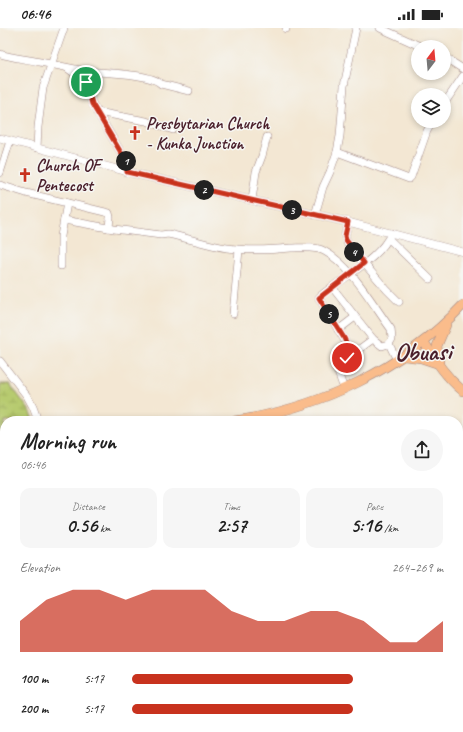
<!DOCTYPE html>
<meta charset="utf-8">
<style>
body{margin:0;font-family:Caveat,sans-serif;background:#f6f6f6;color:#222;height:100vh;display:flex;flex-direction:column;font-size:15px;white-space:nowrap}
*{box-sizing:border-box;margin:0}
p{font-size:13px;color:#767676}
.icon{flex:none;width:22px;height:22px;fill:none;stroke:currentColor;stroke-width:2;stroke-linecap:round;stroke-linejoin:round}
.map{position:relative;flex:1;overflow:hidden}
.details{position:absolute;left:0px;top:388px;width:463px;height:316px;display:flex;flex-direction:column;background:#fff;border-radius:16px 16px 0 0;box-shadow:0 2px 6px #0003}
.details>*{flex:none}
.needle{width:26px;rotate:16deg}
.fabs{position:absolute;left:411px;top:12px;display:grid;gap:8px}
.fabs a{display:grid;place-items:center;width:40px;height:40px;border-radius:50%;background:#fff;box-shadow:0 2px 6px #0003;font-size:20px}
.pin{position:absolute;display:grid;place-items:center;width:34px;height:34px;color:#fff;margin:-17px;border:2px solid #fff;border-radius:50%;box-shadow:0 1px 4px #0007}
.km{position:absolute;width:20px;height:20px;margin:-10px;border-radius:50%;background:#222;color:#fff;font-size:11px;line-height:20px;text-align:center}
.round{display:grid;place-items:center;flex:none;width:42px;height:42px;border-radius:21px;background:#f6f6f6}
.headline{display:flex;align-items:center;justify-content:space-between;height:68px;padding:0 20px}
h1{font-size:22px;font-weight:700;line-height:30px}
.stats{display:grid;grid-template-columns:repeat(3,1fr);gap:6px;height:68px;padding:4px 20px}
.stats div{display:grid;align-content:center;border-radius:10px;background:#f6f6f6;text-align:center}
.stats b{font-size:20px;font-weight:700}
.stats small{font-size:11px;font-weight:400}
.stats p{font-size:11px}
.chart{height:112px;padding:8px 20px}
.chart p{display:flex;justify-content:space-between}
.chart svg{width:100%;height:72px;margin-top:4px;fill:#c8321e;opacity:.7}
ul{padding:0 20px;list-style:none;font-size:13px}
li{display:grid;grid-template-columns:64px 48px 1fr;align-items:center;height:30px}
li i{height:10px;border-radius:5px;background:#c8321e}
.status{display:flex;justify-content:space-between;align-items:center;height:28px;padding:0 20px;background:#fff;direction:ltr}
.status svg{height:11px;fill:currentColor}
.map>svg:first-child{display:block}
</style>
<div class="status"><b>06:46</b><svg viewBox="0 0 49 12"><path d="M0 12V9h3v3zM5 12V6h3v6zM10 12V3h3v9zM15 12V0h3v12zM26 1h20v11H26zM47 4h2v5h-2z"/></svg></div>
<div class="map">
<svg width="463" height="704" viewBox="0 0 463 704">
<defs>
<pattern id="wetland-marsh" width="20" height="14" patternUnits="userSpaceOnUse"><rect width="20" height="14" fill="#b7cb6f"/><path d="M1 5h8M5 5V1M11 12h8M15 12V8" fill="none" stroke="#9fae60"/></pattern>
</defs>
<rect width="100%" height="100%" fill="#f6f6f2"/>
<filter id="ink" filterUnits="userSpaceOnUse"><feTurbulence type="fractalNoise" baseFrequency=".025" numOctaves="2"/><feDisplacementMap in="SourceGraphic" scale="8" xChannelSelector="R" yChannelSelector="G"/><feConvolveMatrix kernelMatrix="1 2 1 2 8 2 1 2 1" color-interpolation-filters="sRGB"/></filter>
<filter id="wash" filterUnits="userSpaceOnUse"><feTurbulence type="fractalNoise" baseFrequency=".012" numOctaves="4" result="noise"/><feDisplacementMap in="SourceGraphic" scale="16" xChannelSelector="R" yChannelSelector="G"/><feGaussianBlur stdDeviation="0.9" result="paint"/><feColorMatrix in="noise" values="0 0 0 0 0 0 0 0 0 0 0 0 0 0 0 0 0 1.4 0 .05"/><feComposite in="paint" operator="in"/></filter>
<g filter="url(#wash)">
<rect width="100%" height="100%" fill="#f3e7d3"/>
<polygon fill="url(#wetland-marsh)" stroke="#80754d" points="0,356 10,356 30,383 33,393 5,393 5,425 0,426"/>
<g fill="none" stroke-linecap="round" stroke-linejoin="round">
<g stroke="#58a3d0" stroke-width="11">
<polyline points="458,409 463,409"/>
<polyline points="2,439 5,444"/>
<polyline points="305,699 309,704"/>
</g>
</g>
</g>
<g filter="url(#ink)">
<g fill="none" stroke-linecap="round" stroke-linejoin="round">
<defs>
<g id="minor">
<polyline points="380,0 422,19"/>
<polyline points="286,1 286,0"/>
<path d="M0,26C13,30 26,31 40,34C55,37 70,40 85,43C101,45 151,45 161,56L189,63"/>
<polyline points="444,29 463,41"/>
<polyline points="67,40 86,54 92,75 126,133 127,144"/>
<polyline points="444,76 463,48"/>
<polyline points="97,84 146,93 173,102"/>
<polyline points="0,110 132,145 348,194 463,224"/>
<polyline points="37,120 38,99 43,60 64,0"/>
<polyline points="337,124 409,151 411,149 427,103 433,93"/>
<polyline points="0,145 10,113"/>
<polyline points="0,157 26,165 109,185 110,189 109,200"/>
<polyline points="252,172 256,144 262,128 267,109"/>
<polyline points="315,187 323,159 330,144 337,124 340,108 344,58 356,0"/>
<path d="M64,192L114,201L161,207L168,206C188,210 207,217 227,220C248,223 270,222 291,220C301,220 315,218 324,223C351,237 373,277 391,301L392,311L389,316L397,332"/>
<polyline points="348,194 345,208 348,217 387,262 399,274"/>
<polyline points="389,211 430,251"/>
<polyline points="61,238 61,208 67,175"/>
<polyline points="332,259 373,311 382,318 389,316"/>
<polyline points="233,286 239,222"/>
<polyline points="338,302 355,289"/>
<path d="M352,327L344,311L319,270C322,266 327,263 331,260C350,245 382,228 391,205"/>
<polyline points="0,333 27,368 33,379 38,393"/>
<polyline points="344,361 335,336 347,330 373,311"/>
<polyline points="0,485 5,488"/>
<polyline points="458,543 463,543"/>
<polyline points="0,586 5,601"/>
<polyline points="23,699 25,704"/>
<polyline points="88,699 90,704"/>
<polyline points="441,699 451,704"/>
<polyline points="362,704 364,699"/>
</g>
<g id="major">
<path d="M424,314C436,333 445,348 463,363"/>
<polyline points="404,328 421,330 436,335"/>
<polyline points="439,334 437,318 446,297"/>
<path d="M234,393C320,380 403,341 463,277"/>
<polyline points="0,431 5,430"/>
</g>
</defs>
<use href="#minor" stroke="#9e837f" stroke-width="8"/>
<use href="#major" stroke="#9e837f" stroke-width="10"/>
<use href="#minor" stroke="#fff" stroke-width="7"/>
<use href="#major" stroke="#fabc8b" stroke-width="9"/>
</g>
</g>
<g fill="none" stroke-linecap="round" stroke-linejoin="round" filter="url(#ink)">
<defs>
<polyline id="route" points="86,54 92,76 126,133 127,144 348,194 345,208 346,212 364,235 319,270 344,310 352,327 347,330"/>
</defs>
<use href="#route" stroke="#fff" stroke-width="8"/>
<use href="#route" stroke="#c8321e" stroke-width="5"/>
</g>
<defs>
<symbol id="church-bare" viewBox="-9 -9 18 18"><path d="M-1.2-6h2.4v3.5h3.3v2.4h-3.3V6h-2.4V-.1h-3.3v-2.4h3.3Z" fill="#c8321e" stroke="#f6f6f2" stroke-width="2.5" paint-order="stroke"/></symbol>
</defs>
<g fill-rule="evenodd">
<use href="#church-bare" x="125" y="95" width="20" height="20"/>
<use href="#church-bare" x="15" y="137" width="20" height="20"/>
</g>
<g text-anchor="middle" stroke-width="3" stroke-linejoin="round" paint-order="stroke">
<g font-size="17" font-weight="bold" fill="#4a1f2b" stroke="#f6f6f2" text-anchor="start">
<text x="146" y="101">Presbytarian Church<tspan x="146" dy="20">- Kunka Junction</tspan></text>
<text x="36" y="143">Church OF<tspan x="36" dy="20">Pentecost</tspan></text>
</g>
<g font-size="25" font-weight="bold" fill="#4a1f2b" stroke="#f6f6f2">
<text x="423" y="332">Obuasi</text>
</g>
</g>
</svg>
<div class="fabs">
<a><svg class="needle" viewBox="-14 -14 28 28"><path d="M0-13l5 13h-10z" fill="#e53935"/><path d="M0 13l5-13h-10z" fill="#767676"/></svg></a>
<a><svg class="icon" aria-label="layers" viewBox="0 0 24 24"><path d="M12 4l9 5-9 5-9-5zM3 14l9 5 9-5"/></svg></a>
</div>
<div class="pin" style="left:86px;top:54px;background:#1e9e55"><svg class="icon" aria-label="arrive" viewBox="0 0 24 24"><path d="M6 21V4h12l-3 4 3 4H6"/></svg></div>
<div class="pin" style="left:347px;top:330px;background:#d93025"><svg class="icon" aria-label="check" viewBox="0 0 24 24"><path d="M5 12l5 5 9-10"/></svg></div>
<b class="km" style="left:126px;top:133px">1</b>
<b class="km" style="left:204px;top:162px">2</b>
<b class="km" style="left:292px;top:182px">3</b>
<b class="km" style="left:354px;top:224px">4</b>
<b class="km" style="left:329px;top:286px">5</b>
<section class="details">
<div class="headline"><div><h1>Morning run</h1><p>06:46</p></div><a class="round"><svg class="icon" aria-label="share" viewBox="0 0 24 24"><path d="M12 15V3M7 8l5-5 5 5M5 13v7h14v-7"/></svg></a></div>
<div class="stats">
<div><p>Distance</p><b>0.56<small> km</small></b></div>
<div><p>Time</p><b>2:57</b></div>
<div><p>Pace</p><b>5:16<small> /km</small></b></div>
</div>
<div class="chart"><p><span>Elevation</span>264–269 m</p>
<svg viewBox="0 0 160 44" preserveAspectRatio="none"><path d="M0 44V25L10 12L20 6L30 6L40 12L50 6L60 6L70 6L80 19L90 25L100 25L110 19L120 19L130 25L140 38L150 38L160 25V44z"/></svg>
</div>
<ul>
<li><b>100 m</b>5:17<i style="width:71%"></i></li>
<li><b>200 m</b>5:17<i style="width:71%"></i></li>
</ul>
</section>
</div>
